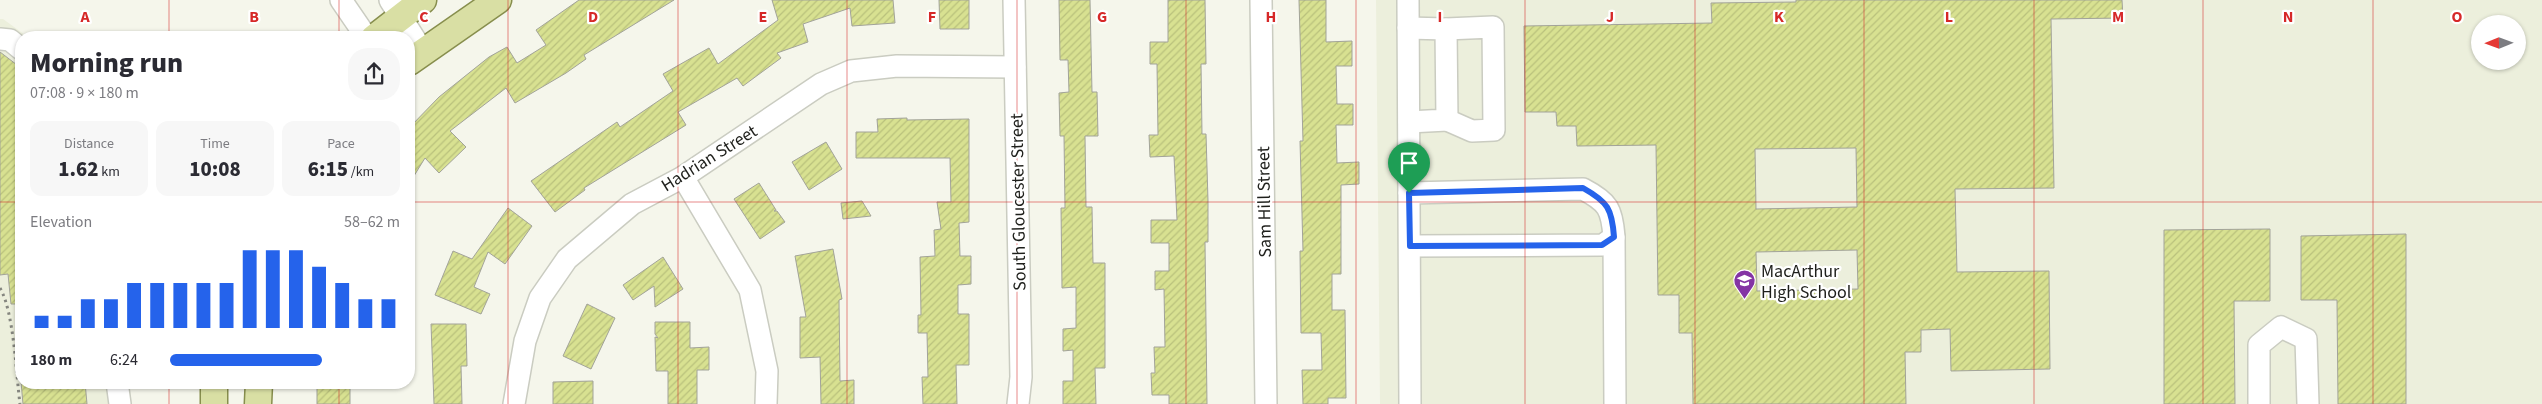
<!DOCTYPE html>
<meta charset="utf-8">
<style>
body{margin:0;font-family:"Source Sans 3",sans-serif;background:#f7f7f7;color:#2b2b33;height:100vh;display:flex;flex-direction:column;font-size:19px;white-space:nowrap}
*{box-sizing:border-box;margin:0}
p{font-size:16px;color:#7c7c81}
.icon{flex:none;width:28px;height:28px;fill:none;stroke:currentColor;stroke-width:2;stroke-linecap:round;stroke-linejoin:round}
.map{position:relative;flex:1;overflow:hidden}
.panel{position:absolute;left:15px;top:31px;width:400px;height:358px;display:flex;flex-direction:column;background:#fff;border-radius:20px;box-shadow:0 1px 4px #0004}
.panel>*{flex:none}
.needle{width:32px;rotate:269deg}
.buttons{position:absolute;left:2471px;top:15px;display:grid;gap:10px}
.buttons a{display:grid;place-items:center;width:55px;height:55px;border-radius:50%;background:#fff;box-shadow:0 1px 4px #0004;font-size:25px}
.pin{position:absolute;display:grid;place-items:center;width:42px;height:42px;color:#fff;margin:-51px -21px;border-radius:50% 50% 50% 0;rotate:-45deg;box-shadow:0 0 5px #0007}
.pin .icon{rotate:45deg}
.round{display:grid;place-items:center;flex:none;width:52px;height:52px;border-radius:20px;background:#f7f7f7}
.summary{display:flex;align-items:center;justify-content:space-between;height:85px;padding:0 15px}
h1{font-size:28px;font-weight:800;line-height:38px}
.stats{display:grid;grid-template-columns:repeat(3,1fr);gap:8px;height:85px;padding:5px 15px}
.stats div{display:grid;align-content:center;border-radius:12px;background:#f7f7f7;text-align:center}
.stats b{font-size:21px;font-weight:800}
.stats small{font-size:14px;font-weight:400}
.stats p{font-size:14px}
.chart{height:140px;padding:10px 15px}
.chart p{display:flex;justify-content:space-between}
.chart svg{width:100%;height:90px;margin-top:5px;stroke:#2563eb;stroke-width:6}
ul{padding:0 15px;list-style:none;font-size:16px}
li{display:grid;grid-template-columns:80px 60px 1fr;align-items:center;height:38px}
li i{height:12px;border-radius:6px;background:#2563eb}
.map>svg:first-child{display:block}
</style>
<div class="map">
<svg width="2542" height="404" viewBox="0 0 2542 404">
<defs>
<pattern id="building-hatch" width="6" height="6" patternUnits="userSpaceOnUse" patternTransform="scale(1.25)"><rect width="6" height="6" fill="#d8e191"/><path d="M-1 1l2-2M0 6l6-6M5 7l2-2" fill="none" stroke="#b9c17c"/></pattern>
</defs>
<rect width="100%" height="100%" fill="#f5f6eb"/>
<g fill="#ecefdc" fill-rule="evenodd">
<path d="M1376,0H2542V404H1380ZM2480,24H2518V61H2480Z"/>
<polygon points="0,19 3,19 28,37 21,38 21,382 129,383 132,404 0,404"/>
</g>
<g fill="url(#building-hatch)" stroke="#a2a399" fill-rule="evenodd">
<polygon points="579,0 674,0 584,55 586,59 566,73 515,103 506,88 450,131 466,147 439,173 425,158 409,184 409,128 439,97 489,57 507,47 517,63 546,45 536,30"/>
<polygon points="772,0 893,0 895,23 852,26 850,8 803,24 808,42 777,53 781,58 743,86 737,78 678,112 686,125 584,188 585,190 555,212 531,181 617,122 620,127 673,91 663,74 709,48 718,64 778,20"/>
<polygon points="939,0 969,0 969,29 940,29"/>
<polygon points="1059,0 1090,0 1092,92 1097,92 1098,136 1085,136 1086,207 1092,207 1093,263 1105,263 1105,368 1095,368 1096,404 1063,404 1063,381 1073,381 1073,350 1063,351 1063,329 1076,328 1076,287 1062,288 1061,208 1065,208 1064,136 1060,136 1059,93 1069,92 1068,60 1060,60"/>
<polygon points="1168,0 1205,0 1206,64 1201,64 1202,134 1206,134 1208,201 1208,242 1205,242 1207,404 1169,404 1169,395 1152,395 1151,373 1155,373 1154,347 1165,347 1164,289 1155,290 1155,271 1169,271 1169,243 1151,243 1151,220 1177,220 1174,156 1150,157 1149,135 1158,135 1157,64 1150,64 1150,42 1168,42"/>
<polygon points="1299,0 1326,0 1326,42 1352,41 1352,66 1336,66 1337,104 1353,104 1353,125 1336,125 1337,163 1359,162 1359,184 1341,185 1341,274 1332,274 1332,310 1345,310 1346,398 1328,398 1328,404 1303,404 1302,370 1322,370 1321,333 1301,333 1300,251 1303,251 1300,141 1303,141"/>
<path d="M1796,0H2122L2123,18L2051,19L2054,188L1955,189L1957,272L2049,271L2050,369L1951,371L1950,329L1921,330V352H1905L1906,404H1693L1692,333H1679V295H1658L1656,145L1577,146L1576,126H1557L1556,112H1525L1524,26L1712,23L1711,3L1796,2ZM1856,148L1857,207L1756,209L1755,149ZM1857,250L1858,289L1757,291L1756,252Z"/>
<polygon points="0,52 21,68 21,304 11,304 8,274 0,275"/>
<polygon points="907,118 907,120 969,119 969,222 959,223 960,256 971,256 971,284 958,285 958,314 969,314 969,365 956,365 957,404 923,404 922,377 928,377 927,333 918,333 918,315 921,315 920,257 935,256 934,230 941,229 937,202 951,202 950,158 856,158 856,132 878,132 877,119"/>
<polygon points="826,142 842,169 809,190 792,162"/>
<polygon points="759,183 776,210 774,211 777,211 785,222 760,239 734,199"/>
<polygon points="862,201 871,216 843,219 841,203"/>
<polygon points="508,208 532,226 505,264 488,252 474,287 490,294 481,314 435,295 453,251 472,259"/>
<polygon points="2270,229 2270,301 2234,301 2235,404 2164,404 2164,230"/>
<polygon points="2406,234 2406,404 2338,404 2337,300 2301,300 2301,236"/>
<polygon points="833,249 842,299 839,300 840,381 854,380 854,404 821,404 820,357 800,358 800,317 806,317 795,256"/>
<polygon points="663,257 683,289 655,307 654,286 633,300 623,285"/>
<polygon points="587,304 615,318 591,369 563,356"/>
<polygon points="655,322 690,322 690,348 709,347 709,370 697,370 697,404 668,404 668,371 656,371 655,337 658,338 655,334"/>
<polygon points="431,324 466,324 467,366 461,366 462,404 434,404"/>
<polygon points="593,381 593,404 553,404 553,382"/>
<polygon points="21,382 85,382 87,404 23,404"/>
<rect x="317" y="386" width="33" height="18"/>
</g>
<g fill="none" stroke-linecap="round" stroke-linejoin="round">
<defs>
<g id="minor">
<polyline points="341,0 367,38"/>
<polyline points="390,0 423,52"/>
<polyline points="1014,0 1021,377 1018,404"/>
<polyline points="1261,0 1266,404"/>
<polyline points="1408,0 1410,404"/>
<polyline points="1408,28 1446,29 1447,120 1409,122"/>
<polyline points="1446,29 1493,27 1494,130 1472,131 1447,120"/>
<polyline points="0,39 10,40 21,49"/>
<polyline points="683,177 750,290 767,371 766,404"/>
<path d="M1409,193L1583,189C1608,202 1612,209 1614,237L1603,245L1410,246"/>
<polyline points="1614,237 1615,404"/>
<polyline points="117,382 120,404"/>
<polyline points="514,404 525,341 540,298 567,259 632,204 683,177 821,84 851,71 897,66 1015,67"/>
<polyline points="2259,404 2259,345 2281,327 2306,339 2308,404"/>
</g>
<g id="major">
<polyline points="374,38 423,0"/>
<polyline points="409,62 498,0"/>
<polyline points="214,382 214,404"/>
<polyline points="258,404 259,382"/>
</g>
</defs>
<use href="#minor" stroke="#caccc1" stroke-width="24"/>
<use href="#major" stroke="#878e4d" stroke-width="29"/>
<path stroke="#85867f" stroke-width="3" stroke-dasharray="2.5 4" stroke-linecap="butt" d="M0,288C14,312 16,374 20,404"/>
<use href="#minor" stroke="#fff" stroke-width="21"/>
<use href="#major" stroke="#d9dfa4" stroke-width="26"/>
</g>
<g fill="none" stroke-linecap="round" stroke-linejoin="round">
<defs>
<path id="route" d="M1583,188C1608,202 1612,209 1614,237L1602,245L1410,246L1409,193Z"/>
</defs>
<use href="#route" stroke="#fff" stroke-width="10"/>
<use href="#route" stroke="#2563eb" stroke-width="6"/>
</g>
<path fill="none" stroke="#d62828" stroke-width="1" stroke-opacity="0.55" d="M169,0V38M339,0V38M508,0V404M678,0V404M847,0V404M1017,0V404M1186,0V404M1356,0V404M1525,0V404M1695,0V404M1864,0V404M2034,0V404M2203,0V404M2373,0V404M0,202H21M409,202H2542M169,382V404M339,382V404"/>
<defs>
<symbol id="school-pin" viewBox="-11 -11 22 30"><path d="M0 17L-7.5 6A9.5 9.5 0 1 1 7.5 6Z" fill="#8434a4" stroke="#fff"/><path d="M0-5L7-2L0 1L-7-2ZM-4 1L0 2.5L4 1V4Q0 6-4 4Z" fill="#fff"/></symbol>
</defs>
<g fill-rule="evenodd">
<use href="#school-pin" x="1732" y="268" width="25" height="34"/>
</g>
<g text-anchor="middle" stroke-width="4.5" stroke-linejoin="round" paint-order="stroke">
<g font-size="18" fill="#1e1f1b" stroke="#fff">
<text transform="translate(709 158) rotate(-32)" y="6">Hadrian Street</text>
<text transform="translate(1018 202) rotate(-91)" y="6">South Gloucester Street</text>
<text transform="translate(1264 202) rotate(-91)" y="6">Sam Hill Street</text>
</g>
<g font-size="18" fill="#1e1f1b" stroke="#fff" text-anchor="start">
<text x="1761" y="277">MacArthur<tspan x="1761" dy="21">High School</tspan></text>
</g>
</g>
<g font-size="16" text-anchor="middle" font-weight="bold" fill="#d62828" stroke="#fff" stroke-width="4.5" stroke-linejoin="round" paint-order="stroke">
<text x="85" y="22">A</text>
<text x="254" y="22">B</text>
<text x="424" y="22">C</text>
<text x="593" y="22">D</text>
<text x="763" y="22">E</text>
<text x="932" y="22">F</text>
<text x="1102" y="22">G</text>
<text x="1271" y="22">H</text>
<text x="1440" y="22">I</text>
<text x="1610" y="22">J</text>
<text x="1779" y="22">K</text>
<text x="1949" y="22">L</text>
<text x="2118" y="22">M</text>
<text x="2288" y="22">N</text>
<text x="2457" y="22">O</text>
</g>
</svg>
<div class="buttons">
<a><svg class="needle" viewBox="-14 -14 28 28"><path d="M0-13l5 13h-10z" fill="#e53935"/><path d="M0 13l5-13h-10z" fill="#7c7c81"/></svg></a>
</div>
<div class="pin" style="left:1409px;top:193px;background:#1e9e55"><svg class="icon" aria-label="arrive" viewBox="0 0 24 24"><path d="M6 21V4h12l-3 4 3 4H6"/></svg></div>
<section class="panel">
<div class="summary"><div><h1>Morning run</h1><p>07:08 · 9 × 180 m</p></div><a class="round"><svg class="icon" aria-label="share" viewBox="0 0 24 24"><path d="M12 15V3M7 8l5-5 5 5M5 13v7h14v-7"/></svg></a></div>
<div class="stats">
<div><p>Distance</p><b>1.62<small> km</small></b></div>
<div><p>Time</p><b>10:08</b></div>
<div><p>Pace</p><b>6:15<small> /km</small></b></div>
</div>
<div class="chart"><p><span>Elevation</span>58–62 m</p>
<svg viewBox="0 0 160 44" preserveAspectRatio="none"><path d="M5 44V38M15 44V38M25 44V30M35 44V30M45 44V22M55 44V22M65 44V22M75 44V22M85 44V22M95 44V6M105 44V6M115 44V6M125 44V14M135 44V22M145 44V30M155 44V30"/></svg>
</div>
<ul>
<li><b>180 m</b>6:24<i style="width:66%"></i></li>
</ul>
</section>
</div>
